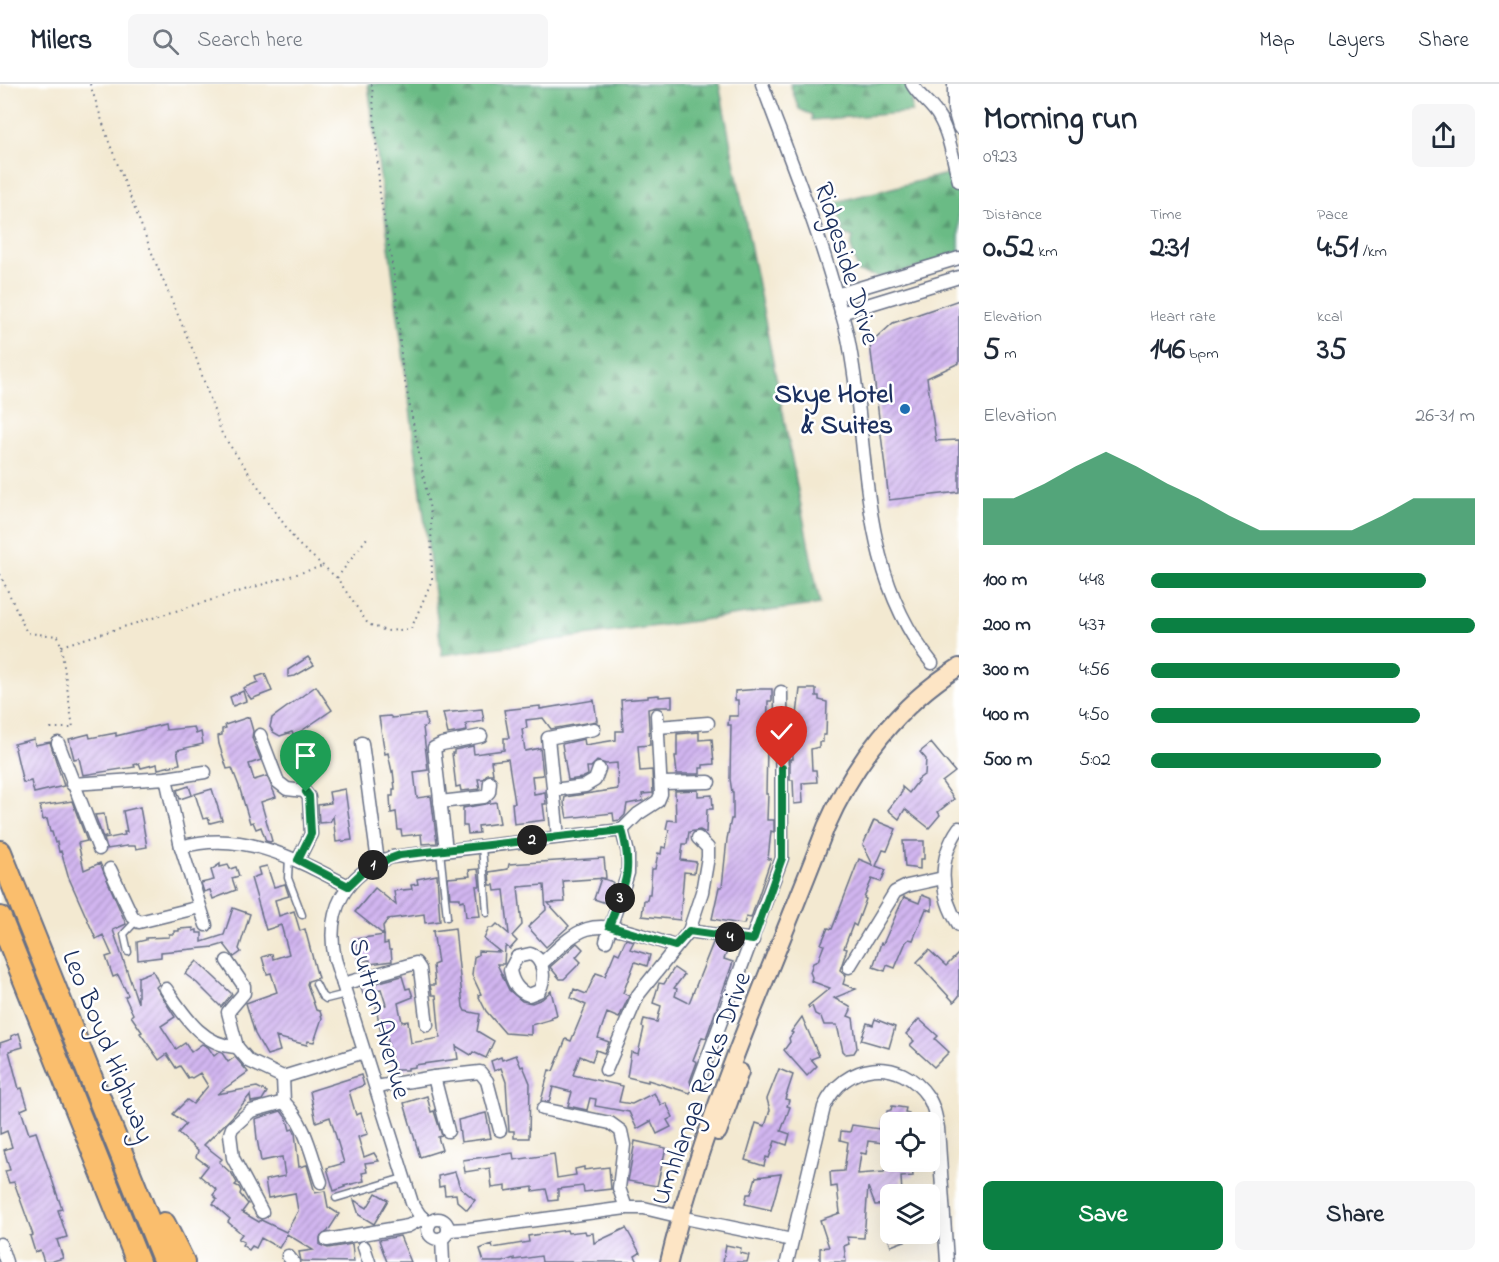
<!DOCTYPE html>
<meta charset="utf-8">
<style>
body{margin:0;font-family:"Indie Flower",sans-serif;background:#f6f6f7;color:#1f2937;height:100vh;display:flex;flex-direction:column;font-size:22px;white-space:nowrap}
*{box-sizing:border-box;margin:0}
p{font-size:20px;color:#747a83}
.icon{flex:none;width:33px;height:33px;fill:none;stroke:currentColor;stroke-width:2;stroke-linecap:round;stroke-linejoin:round}
.map{position:relative;flex:1;overflow:hidden}
.details{display:flex;flex-direction:column;background:#fff;width:540px}
.details>*{flex:none}
.buttons{position:absolute;left:880px;top:1028px;display:grid;gap:12px}
.buttons a{display:grid;place-items:center;width:60px;height:60px;border-radius:9px;background:#fff;box-shadow:0 6px 24px #0002;font-size:30px}
.pin{position:absolute;display:grid;place-items:center;width:51px;height:51px;color:#fff;margin:-62px -26px;border-radius:50% 50% 50% 0;rotate:-45deg;box-shadow:0 0 6px #0007}
.pin .icon{rotate:45deg}
.km{position:absolute;width:30px;height:30px;margin:-15px;border-radius:50%;background:#222;color:#fff;font-size:16px;line-height:30px;text-align:center}
.round{display:grid;place-items:center;flex:none;width:63px;height:63px;border-radius:9px;background:#f6f6f7}
.summary{display:flex;align-items:center;justify-content:space-between;height:102px;padding:0 24px}
h1{font-size:33px;font-weight:800;line-height:45px}
.stats{display:grid;grid-template-columns:repeat(3,1fr);gap:9px;height:102px;padding:6px 24px}
.stats div{display:grid;align-content:center}
.stats b{font-size:30px;font-weight:800}
.stats small{font-size:16px;font-weight:400}
.stats p{font-size:16px}
.chart{height:168px;padding:12px 24px}
.chart p{display:flex;justify-content:space-between}
.chart svg{width:100%;height:108px;margin-top:6px;fill:#0b8043;opacity:.7}
.action{display:flex;gap:12px;margin-top:auto;padding:12px 24px}
.action a{flex:1;height:69px;border-radius:9px;background:#0b8043;color:#fff;font-size:24px;font-weight:800;line-height:69px;text-align:center}
.action a+a{background:#f6f6f7;color:#1f2937}
ul{padding:0 24px;list-style:none;font-size:20px}
li{display:grid;grid-template-columns:96px 72px 1fr;align-items:center;height:45px}
li i{height:15px;border-radius:8px;background:#0b8043}
header{display:flex;align-items:center;gap:36px;box-sizing:border-box;height:84px;padding:0 30px;background:#fff;border-bottom:2px solid #e0e1e3}
header strong{font-size:28px}
nav{display:flex;gap:33px;margin-inline-start:auto;font-size:21px}
.search{width:420px;height:54px;background:#f6f6f7;display:flex;align-items:center;gap:15px;box-sizing:border-box;padding:0 21px;border-radius:9px;color:#747a83;font-size:22px}
main{display:flex;flex:1;min-height:0}
.map>svg:first-child{display:block}
</style>
<header>
<strong>Milers</strong>
<div class="search"><svg class="icon" aria-label="search" viewBox="0 0 24 24"><circle cx="10" cy="10" r="6"/><path d="M15 15l6 6"/></svg>Search here</div>
<nav><a>Map</a><a>Layers</a><a>Share</a></nav>
</header>
<main>
<div class="map">
<svg width="959" height="1178" viewBox="0 0 959 1178">
<defs>
<pattern id="forest-firs" width="22" height="20" patternUnits="userSpaceOnUse" patternTransform="scale(1.5)"><rect width="22" height="20" fill="#6bbb85"/><path d="M5 1l3.5 6h-7zM16 11l3.5 6h-7z" fill="#579870"/></pattern>
<pattern id="building-hatch" width="6" height="6" patternUnits="userSpaceOnUse" patternTransform="scale(1.5)"><rect width="6" height="6" fill="#d2b6f0"/><path d="M-1 1l2-2M0 6l6-6M5 7l2-2" fill="none" stroke="#aa94c6"/></pattern>
</defs>
<rect width="100%" height="100%" fill="#fff"/>
<filter id="ink" filterUnits="userSpaceOnUse"><feTurbulence type="fractalNoise" baseFrequency=".0167" numOctaves="2"/><feDisplacementMap in="SourceGraphic" scale="12" xChannelSelector="R" yChannelSelector="G"/><feConvolveMatrix kernelMatrix="1 2 1 2 8 2 1 2 1" color-interpolation-filters="sRGB"/></filter>
<filter id="wash" filterUnits="userSpaceOnUse"><feTurbulence type="fractalNoise" baseFrequency=".008" numOctaves="4" result="noise"/><feDisplacementMap in="SourceGraphic" scale="24" xChannelSelector="R" yChannelSelector="G"/><feGaussianBlur stdDeviation="1.35" result="paint"/><feColorMatrix in="noise" values="0 0 0 0 0 0 0 0 0 0 0 0 0 0 0 0 0 1.4 0 .05"/><feComposite in="paint" operator="in"/></filter>
<g filter="url(#wash)">
<rect width="100%" height="100%" fill="#f3e9d1"/>
<g fill="url(#forest-firs)" stroke="#437572" stroke-width="1.5">
<polygon points="368,0 719,0 820,520 442,571"/>
<polygon points="790,0 910,0 912,28 812,36 812,31 799,25"/>
<polygon points="959,87 959,174 879,193 858,188 851,163 853,153 844,150 836,118"/>
</g>
<g id="blocks">
<g fill="url(#building-hatch)">
<polygon points="959,216 959,279 927,294 936,357 959,356 959,408 889,416 870,260 893,239"/>
<polygon points="308,573 314,581 295,592 288,593 288,586"/>
<polygon points="265,590 272,607 251,615 243,604 258,598 256,593"/>
<polygon points="316,602 332,626 294,652 292,648 280,652 273,648 270,643 272,634"/>
<polygon points="760,605 772,605 772,617 768,617 766,710 768,710 767,736 774,736 774,748 771,747 768,775 771,775 751,834 746,833 744,840 735,839 712,835 719,803 722,803 727,755 731,735 733,735 733,708 732,708 730,695 731,641 728,641 729,632 738,632 738,616 735,616 735,607"/>
<polygon points="800,605 816,605 816,612 819,612 819,616 827,618 826,651 823,651 823,658 819,658 819,663 811,665 812,686 816,686 817,698 802,699 803,719 794,720 793,696 790,696 790,675 793,675 791,640 796,640"/>
<polygon points="243,607 246,617 233,622 230,613"/>
<polygon points="659,611 659,613 672,612 672,623 656,623 648,625 650,661 638,662 640,687 652,686 653,709 642,710 643,717 627,720 625,731 620,736 614,737 613,729 567,734 564,719 565,713 618,705 617,679 606,680 597,677 591,683 587,683 588,691 582,694 568,696 562,660 584,655 585,661 616,656 616,647 623,647 621,616 648,614 648,612"/>
<polygon points="594,616 597,637 551,645 543,634 526,636 527,644 522,645 525,667 540,664 543,691 532,692 534,710 545,708 546,720 543,720 545,736 514,740 512,719 515,719 508,675 491,677 493,690 487,690 483,695 478,695 480,705 461,707 460,702 456,703 452,669 454,669 454,666 473,662 474,670 504,666 504,654 509,654 504,626 540,622 540,625"/>
<polygon points="482,625 484,637 466,640 467,647 448,650 443,629"/>
<polygon points="425,630 427,642 423,643 428,686 414,688 417,714 431,712 437,759 422,760 421,750 402,752 401,746 398,746 396,728 391,729 390,712 393,712 393,705 395,705 393,687 392,688 388,669 385,670 379,633 390,632 392,634"/>
<polygon points="249,633 253,647 252,654 261,676 249,680 254,696 267,692 276,713 261,718 272,757 270,758 266,757 261,743 256,745 253,738 250,739 239,702 232,684 227,685 219,660 218,652 222,651 222,645 226,644 225,641"/>
<polygon points="165,640 166,646 194,643 196,650 201,648 203,660 177,666 180,680 158,685 157,680 141,684 139,679 134,681 135,683 83,691 79,674 74,675 69,655 89,650 90,654 116,649 116,652"/>
<polygon points="699,648 699,656 712,655 714,680 703,681 703,684 700,684 700,690 677,690 675,672 677,672 677,650"/>
<polygon points="34,655 35,661 50,658 64,702 34,709 31,697 23,699 14,660"/>
<polygon points="931,659 955,688 942,698 954,715 938,728 940,731 929,744 905,725 899,735 888,726 902,708 902,703 909,709 918,697 917,696 925,690 926,675 920,668"/>
<polygon points="189,702 192,711 180,715 177,706"/>
<polygon points="212,705 222,736 210,739 208,734 203,735 195,710"/>
<polygon points="345,705 352,756 336,758 333,732 330,738 319,739 318,721 331,719 329,708"/>
<polygon points="698,706 698,712 712,711 713,725 707,725 706,749 700,746 689,748 687,760 683,760 681,776 696,778 694,789 684,788 680,836 642,832 644,816 647,816 648,810 650,810 652,785 655,785 658,769 661,770 662,763 666,764 669,746 666,745 668,736 676,737 675,707"/>
<polygon points="72,717 87,757 78,759 84,786 100,779 126,840 113,846 138,919 138,893 153,887 159,900 156,903 175,933 161,942 176,965 185,959 191,968 202,960 208,963 214,972 219,968 222,969 228,978 235,973 248,988 217,1010 257,1003 267,1008 262,1016 251,1018 250,1011 232,1033 204,1061 222,1075 219,1078 232,1090 237,1099 235,1101 239,1103 241,1107 240,1110 248,1120 242,1128 259,1138 261,1136 286,1148 298,1127 295,1109 268,1114 265,1096 285,1092 282,1073 261,1077 257,1055 255,1035 281,1027 287,1035 290,1046 293,1045 295,1049 299,1083 307,1081 315,1109 325,1107 328,1123 339,1130 328,1147 320,1153 320,1161 328,1164 352,1160 354,1178 301,1177 299,1168 313,1166 287,1150 279,1164 261,1154 256,1164 252,1162 249,1166 242,1161 244,1158 238,1155 242,1150 228,1138 230,1135 213,1120 217,1115 213,1111 217,1106 200,1092 208,1082 196,1073 198,1067 178,1049 186,1040 173,1030 187,1016 193,1020 208,1002 200,989 192,994 190,993 188,994 180,982 176,984 167,970 159,976 140,949 142,948 131,932 133,930 125,913 128,911 118,891 113,893 106,873 112,871 103,851 96,855 68,792 61,767 59,768 57,758 55,759 52,748 50,748 47,735 43,736 40,722"/>
<polygon points="496,718 500,739 478,742 479,749 468,750 467,742 463,742 463,724"/>
<polygon points="140,723 147,763 136,765 135,762 127,762 107,765 104,755 125,751 124,748 127,748 123,727"/>
<polygon points="104,730 108,752 103,754 95,731"/>
<polygon points="874,736 896,745 887,767 883,766 876,782 886,786 881,798 872,795 864,814 866,815 856,842 853,840 844,864 847,865 840,886 846,891 843,900 856,905 834,914 850,923 851,926 848,932 853,934 857,964 854,969 846,970 843,967 837,941 824,941 821,933 815,930 812,922 809,924 808,922 830,904 811,897 812,893 810,888 813,879 818,877 824,861 821,860 828,844 832,845 859,775 873,781 863,761"/>
<polygon points="903,757 924,757 924,775 920,775 920,785 905,783"/>
<polygon points="604,774 606,794 563,797 565,818 548,819 569,842 546,863 528,843 546,826 544,801 518,803 522,841 512,852 517,857 510,865 506,862 505,864 504,880 497,880 509,906 522,917 532,919 542,915 551,907 557,931 551,933 552,935 531,941 531,951 505,949 486,927 478,911 481,910 472,891 474,873 478,871 478,867 500,868 484,855 489,844 493,844 497,840 509,850 504,806 495,807 494,801 490,801 489,788 508,785 509,780"/>
<polygon points="220,780 220,783 228,781 230,785 236,783 239,792 232,794 236,806 213,815 210,806 204,808 201,799 214,796 211,786"/>
<polygon points="267,782 274,803 285,800 289,812 275,816 279,832 294,827 300,847 305,845 318,894 308,897 307,900 316,926 320,927 322,934 314,958 308,957 307,961 276,953 280,967 267,971 255,950 246,919 277,908 271,889 267,890 262,873 272,870 273,875 289,870 281,841 266,846 251,794 260,791 258,784"/>
<polygon points="478,785 480,802 476,802 480,832 466,833 464,816 460,817 460,814 450,814 448,794 470,792 469,786"/>
<polygon points="437,791 440,837 425,839 424,830 388,835 383,842 384,851 355,828 375,804 396,821 394,807 412,805 411,801 418,800 417,795"/>
<polygon points="601,794 613,798 606,819 594,815"/>
<polygon points="922,811 932,815 932,827 926,825 913,856 909,855 906,858 895,884 887,881 885,887 873,883 881,859 883,860 904,813 919,819"/>
<polygon points="233,824 250,830 239,865 241,868 234,873 224,860 214,863 161,868 161,873 138,876 137,858 146,856 146,854 169,853 169,850 174,850 174,847 179,847 179,845 193,844 193,847 197,846 197,849 202,849 202,858 224,851"/>
<polygon points="455,844 463,923 465,927 480,930 477,947 494,957 486,974 473,968 471,971 456,962 458,975 415,981 415,983 408,984 408,986 395,986 393,985 387,953 382,954 376,923 386,921 381,905 363,910 361,903 402,892 406,905 410,904 413,913 398,919 402,938 408,937 411,959 440,954 436,911 432,911 430,901 435,901 433,881 438,879 433,847"/>
<polygon points="384,851 384,860 388,859 389,866 391,866 392,877 370,880 370,876 359,877 356,855"/>
<polygon points="626,855 634,857 630,865 650,871 647,882 635,878 623,909 629,912 619,934 607,929 598,954 609,958 604,969 596,966 592,977 580,972 573,991 623,1002 619,1018 632,1020 654,1009 661,1021 666,1019 673,1033 667,1036 671,1043 657,1050 651,1037 637,1045 629,1028 595,1022 596,1015 590,1014 587,1026 568,1022 572,1008 553,1003 549,1018 541,1017 549,986 553,987 566,955 571,957 586,921 571,914 574,905 586,910 596,889 605,892 615,868 619,870"/>
<polygon points="577,859 583,865 576,873 581,878 564,895 560,895 550,883"/>
<polygon points="713,859 729,863 724,875 733,878 706,954 702,953 693,976 697,978 690,997 692,1004 690,1009 648,996 648,998 627,993 631,968 638,970 644,944 642,943 644,935 657,938 661,922 653,919 659,899 664,900 674,884 684,891 674,904 677,905 675,912 689,919"/>
<polygon points="929,866 946,882 959,869 959,912 954,918 917,878"/>
<polygon points="197,877 232,910 221,923 197,899 185,890"/>
<polygon points="802,933 819,972 811,975 817,982 807,992 784,966 790,958 789,954 793,949 791,948"/>
<polygon points="875,935 895,943 889,964 861,956 867,939 873,941"/>
<polygon points="919,935 938,952 935,955 949,968 934,983 910,961 914,957 906,950"/>
<polygon points="19,949 23,963 9,967 19,1005 22,1004 28,1023 21,1026 29,1050 36,1048 62,1125 58,1126 67,1153 57,1156 63,1174 50,1178 44,1178 40,1166 35,1168 30,1152 33,1151 14,1098 9,1099 5,1087 10,1086 4,1066 12,1063 7,1047 0,1050 0,959 12,955 11,952"/>
<polygon points="516,971 521,983 523,982 530,999 529,1054 514,1054 514,1047 509,1047 506,998 501,984 494,987 491,977 501,973 502,976"/>
<polygon points="779,985 793,991 785,1015 789,1016 787,1022 790,1023 781,1047 790,1050 787,1061 775,1057 769,1074 766,1073 764,1082 745,1076 756,1039 765,1042 770,1026 767,1015"/>
<polygon points="361,991 364,1001 349,1007 356,1031 361,1029 368,1050 358,1053 364,1073 374,1069 379,1077 365,1079 367,1088 362,1089 364,1097 344,1102 345,1103 334,1107 327,1084 344,1079 330,1033 316,1038 310,1007"/>
<polygon points="427,1012 431,1028 434,1027 442,1052 438,1053 442,1066 420,1073 404,1019"/>
<polygon points="892,1022 906,1024 905,1028 909,1029 908,1038 891,1038 891,1060 868,1057 866,1070 861,1069 858,1090 884,1088 886,1083 912,1082 913,1092 901,1093 902,1110 891,1110 891,1120 875,1121 868,1103 864,1154 847,1153 849,1160 844,1162 846,1178 820,1178 820,1164 829,1163 820,1136 840,1129 837,1102 831,1103 830,1088 844,1087 848,1058 840,1056 841,1047 850,1048 852,1041 879,1045 881,1035 886,1036 887,1027 891,1026"/>
<polygon points="486,1029 491,1054 461,1058 458,1036"/>
<polygon points="635,1057 666,1064 657,1102 628,1097"/>
<polygon points="513,1069 514,1076 554,1070 557,1094 576,1091 575,1085 584,1083 584,1086 609,1083 611,1105 584,1108 583,1102 558,1105 558,1116 549,1117 546,1105 533,1107 533,1103 506,1107 506,1102 492,1104 490,1084 465,1088 463,1076"/>
<polygon points="455,1088 460,1103 475,1116 467,1126 457,1117 456,1110 445,1111 444,1102 439,1103 438,1092"/>
<polygon points="781,1090 771,1126 745,1120 747,1110 751,1110 756,1093"/>
<polygon points="376,1109 388,1116 374,1140 359,1131 354,1116 367,1124"/>
<polygon points="626,1144 640,1169 635,1172 638,1178 542,1178 541,1172 514,1176 514,1174 503,1178 484,1178 480,1165 492,1160 493,1164 529,1158 528,1152 567,1146 568,1149 585,1147 586,1150 593,1149 594,1159"/>
<polygon points="886,1149 904,1149 907,1156 891,1162"/>
<polygon points="400,1152 411,1178 387,1178 379,1156"/>
<polygon points="726,1161 741,1164 740,1169 749,1171 747,1178 723,1178"/>
</g>
</g>
</g>
<g filter="url(#ink)">
<use href="#blocks" fill-opacity="0" stroke="#677086" stroke-width="1.5"/>
<g fill="none" stroke-linecap="round" stroke-linejoin="round">
<defs>
<g id="lane">
<polyline points="482,762 487,829"/>
<polyline points="440,767 447,833"/>
<polyline points="289,772 288,794 302,831"/>
<polyline points="128,868 124,850 136,837"/>
<polyline points="316,900 322,912 326,915 346,910"/>
<polyline points="336,1114 403,1094"/>
</g>
<g id="street">
<path d="M762,0C788,70 816,139 836,210C840,225 845,239 848,254C871,366 856,485 932,579"/>
<path d="M912,0C919,13 932,20 939,33C950,51 953,77 959,97"/>
<polyline points="954,0 954,26 959,43"/>
<polyline points="836,211 959,174"/>
<polyline points="841,229 959,193"/>
<polyline points="658,643 708,639"/>
<polyline points="260,651 278,698 287,705 304,707 309,713 311,750 298,776"/>
<polyline points="58,659 99,765"/>
<polyline points="362,659 378,778"/>
<polyline points="166,694 181,763 206,841"/>
<polyline points="662,699 709,698"/>
<polyline points="72,700 166,694 205,688"/>
<polyline points="553,706 585,702 595,696 599,685"/>
<polyline points="440,718 484,713 489,708 490,698"/>
<path d="M959,744C938,774 939,811 959,841"/>
<polyline points="622,746 638,730 658,717 661,710 657,631"/>
<polyline points="558,753 548,654 594,645"/>
<path d="M181,763C241,745 296,775 348,802"/>
<polyline points="446,766 434,664 442,660 481,652"/>
<polyline points="110,785 132,832 139,838 200,823"/>
<polyline points="689,847 753,856"/>
<polyline points="606,857 628,789 628,769 622,746"/>
<path d="M530,870C544,874 546,895 539,907L529,911C517,907 512,898 510,886L517,873Z"/>
<polyline points="227,877 244,902 244,909 228,928 237,963 249,977 283,993 364,968"/>
<path d="M541,880C555,868 569,851 587,845C612,837 650,855 675,862"/>
<polyline points="849,883 895,808 907,802 943,794"/>
<polyline points="343,900 416,879 420,885 427,941"/>
<path d="M166,905C184,931 202,962 237,963"/>
<polyline points="606,986 638,911 689,847 702,808 708,773 708,764 698,754"/>
<path d="M283,993L284,1018C306,1040 311,1070 321,1098"/>
<polyline points="434,993 448,1047"/>
<polyline points="698,999 782,774 781,608"/>
<polyline points="376,1003 434,993 480,988 487,997 500,1046"/>
<polyline points="543,1025 610,1039 621,1047 624,1061 619,1104 626,1124"/>
<polyline points="262,1128 233,1074 230,1050 232,1044 251,1027 284,1018"/>
<circle cx="438" cy="1145" r="10"/>
<path d="M429,1141L419,1130L412,1119L335,875C325,827 345,789 392,773L622,746"/>
<polyline points="448,1146 469,1145 626,1124 644,1124 690,1135 792,1156"/>
<polyline points="442,1154 443,1178"/>
<polyline points="327,1156 408,1142 423,1134"/>
<polyline points="0,1160 6,1178"/>
<polyline points="364,1163 369,1178"/>
<polyline points="288,1172 293,1178"/>
<path d="M787,1178L824,1023C844,978 900,971 928,1013C934,1022 936,1033 938,1044L947,1178"/>
</g>
<g id="secondary">
<polyline points="718,1048 740,988"/>
<path d="M669,1178C705,1028 771,887 826,743C854,679 899,620 959,583"/>
</g>
<g id="highway">
<polyline points="0,768 165,1178"/>
<polyline points="0,834 138,1178"/>
<polyline points="164,1140 183,1178"/>
</g>
</defs>
<use href="#lane" stroke="#677086" stroke-width="9"/>
<use href="#street" stroke="#677086" stroke-width="15"/>
<use href="#secondary" stroke="#677086" stroke-width="20"/>
<use href="#highway" stroke="#677086" stroke-width="26"/>
<g stroke="#677086" stroke-width="2" stroke-dasharray="1.5 4.5" stroke-linecap="butt">
<polyline points="90,0 109,58 157,182 195,271 222,350 297,459 337,494 368,540 386,547 411,545 432,496 431,431 402,282 395,198 380,111 372,0"/>
<polyline points="0,490 27,549 58,552 61,562 73,644 51,644 53,648"/>
<polyline points="337,494 367,454"/>
<polyline points="61,562 323,482"/>
</g>
<use href="#lane" stroke="#fff" stroke-width="6"/>
<use href="#street" stroke="#fff" stroke-width="12"/>
<use href="#secondary" stroke="#fde5c5" stroke-width="16"/>
<use href="#highway" stroke="#fabe6d" stroke-width="22"/>
</g>
</g>
<g fill="none" stroke-linecap="round" stroke-linejoin="round" filter="url(#ink)">
<defs>
<path id="route" d="M306,708L309,712L311,750L298,776L348,802L368,783L400,771L622,746C634,789 624,802 609,842L675,862L689,847L753,856L782,774V684"/>
</defs>
<use href="#route" stroke="#fff" stroke-width="12"/>
<use href="#route" stroke="#0b8043" stroke-width="8"/>
</g>
<circle fill="#1f6fb2" stroke="#fff" stroke-width="2" cx="905" cy="325" r="6"/>
<g text-anchor="middle" stroke-width="5" stroke-linejoin="round" paint-order="stroke">
<g font-size="27" fill="#1b2f5e" stroke="#fff">
<text transform="translate(848 179) rotate(73)" y="9">Ridgeside Drive</text>
<text transform="translate(381 934) rotate(74)" y="9">Sutton Avenue</text>
<text transform="translate(109 962) rotate(68)" y="9">Leo Boyd Highway</text>
<text transform="translate(700 1004) rotate(-70)" y="9">Umhlanga Rocks Drive</text>
</g>
<g font-size="27" font-weight="bold" fill="#1b2f5e" stroke="#fff" text-anchor="end">
<text x="893" y="318">Skye Hotel<tspan x="893" dy="31">&amp; Suites</tspan></text>
</g>
</g>
</svg>
<div class="buttons">
<a><svg class="icon" aria-label="locate" viewBox="0 0 24 24"><circle cx="12" cy="12" r="6"/><path d="M12 2v4M12 18v4M2 12h4M18 12h4"/></svg></a>
<a><svg class="icon" aria-label="layers" viewBox="0 0 24 24"><path d="M12 4l9 5-9 5-9-5zM3 14l9 5 9-5"/></svg></a>
</div>
<div class="pin" style="left:306px;top:708px;background:#1e9e55"><svg class="icon" aria-label="arrive" viewBox="0 0 24 24"><path d="M6 21V4h12l-3 4 3 4H6"/></svg></div>
<div class="pin" style="left:782px;top:684px;background:#d93025"><svg class="icon" aria-label="check" viewBox="0 0 24 24"><path d="M5 12l5 5 9-10"/></svg></div>
<b class="km" style="left:373px;top:781px">1</b>
<b class="km" style="left:532px;top:756px">2</b>
<b class="km" style="left:620px;top:814px">3</b>
<b class="km" style="left:730px;top:853px">4</b>
</div>
<section class="details">
<div class="summary"><div><h1>Morning run</h1><p>09:23</p></div><a class="round"><svg class="icon" aria-label="share" viewBox="0 0 24 24"><path d="M12 15V3M7 8l5-5 5 5M5 13v7h14v-7"/></svg></a></div>
<div class="stats">
<div><p>Distance</p><b>0.52<small> km</small></b></div>
<div><p>Time</p><b>2:31</b></div>
<div><p>Pace</p><b>4:51<small> /km</small></b></div>
</div>
<div class="stats">
<div><p>Elevation</p><b>5<small> m</small></b></div>
<div><p>Heart rate</p><b>146<small> bpm</small></b></div>
<div><p>kcal</p><b>35</b></div>
</div>
<div class="chart"><p><span>Elevation</span>26–31 m</p>
<svg viewBox="0 0 160 44" preserveAspectRatio="none"><path d="M0 44V25L10 25L20 19L30 12L40 6L50 12L60 19L70 25L80 32L90 38L100 38L110 38L120 38L130 32L140 25L150 25L160 25V44z"/></svg>
</div>
<ul>
<li><b>100 m</b>4:48<i style="width:85%"></i></li>
<li><b>200 m</b>4:37<i style="width:100%"></i></li>
<li><b>300 m</b>4:56<i style="width:77%"></i></li>
<li><b>400 m</b>4:50<i style="width:83%"></i></li>
<li><b>500 m</b>5:02<i style="width:71%"></i></li>
</ul>
<div class="action"><a>Save</a><a>Share</a></div>
</section>
</main>
